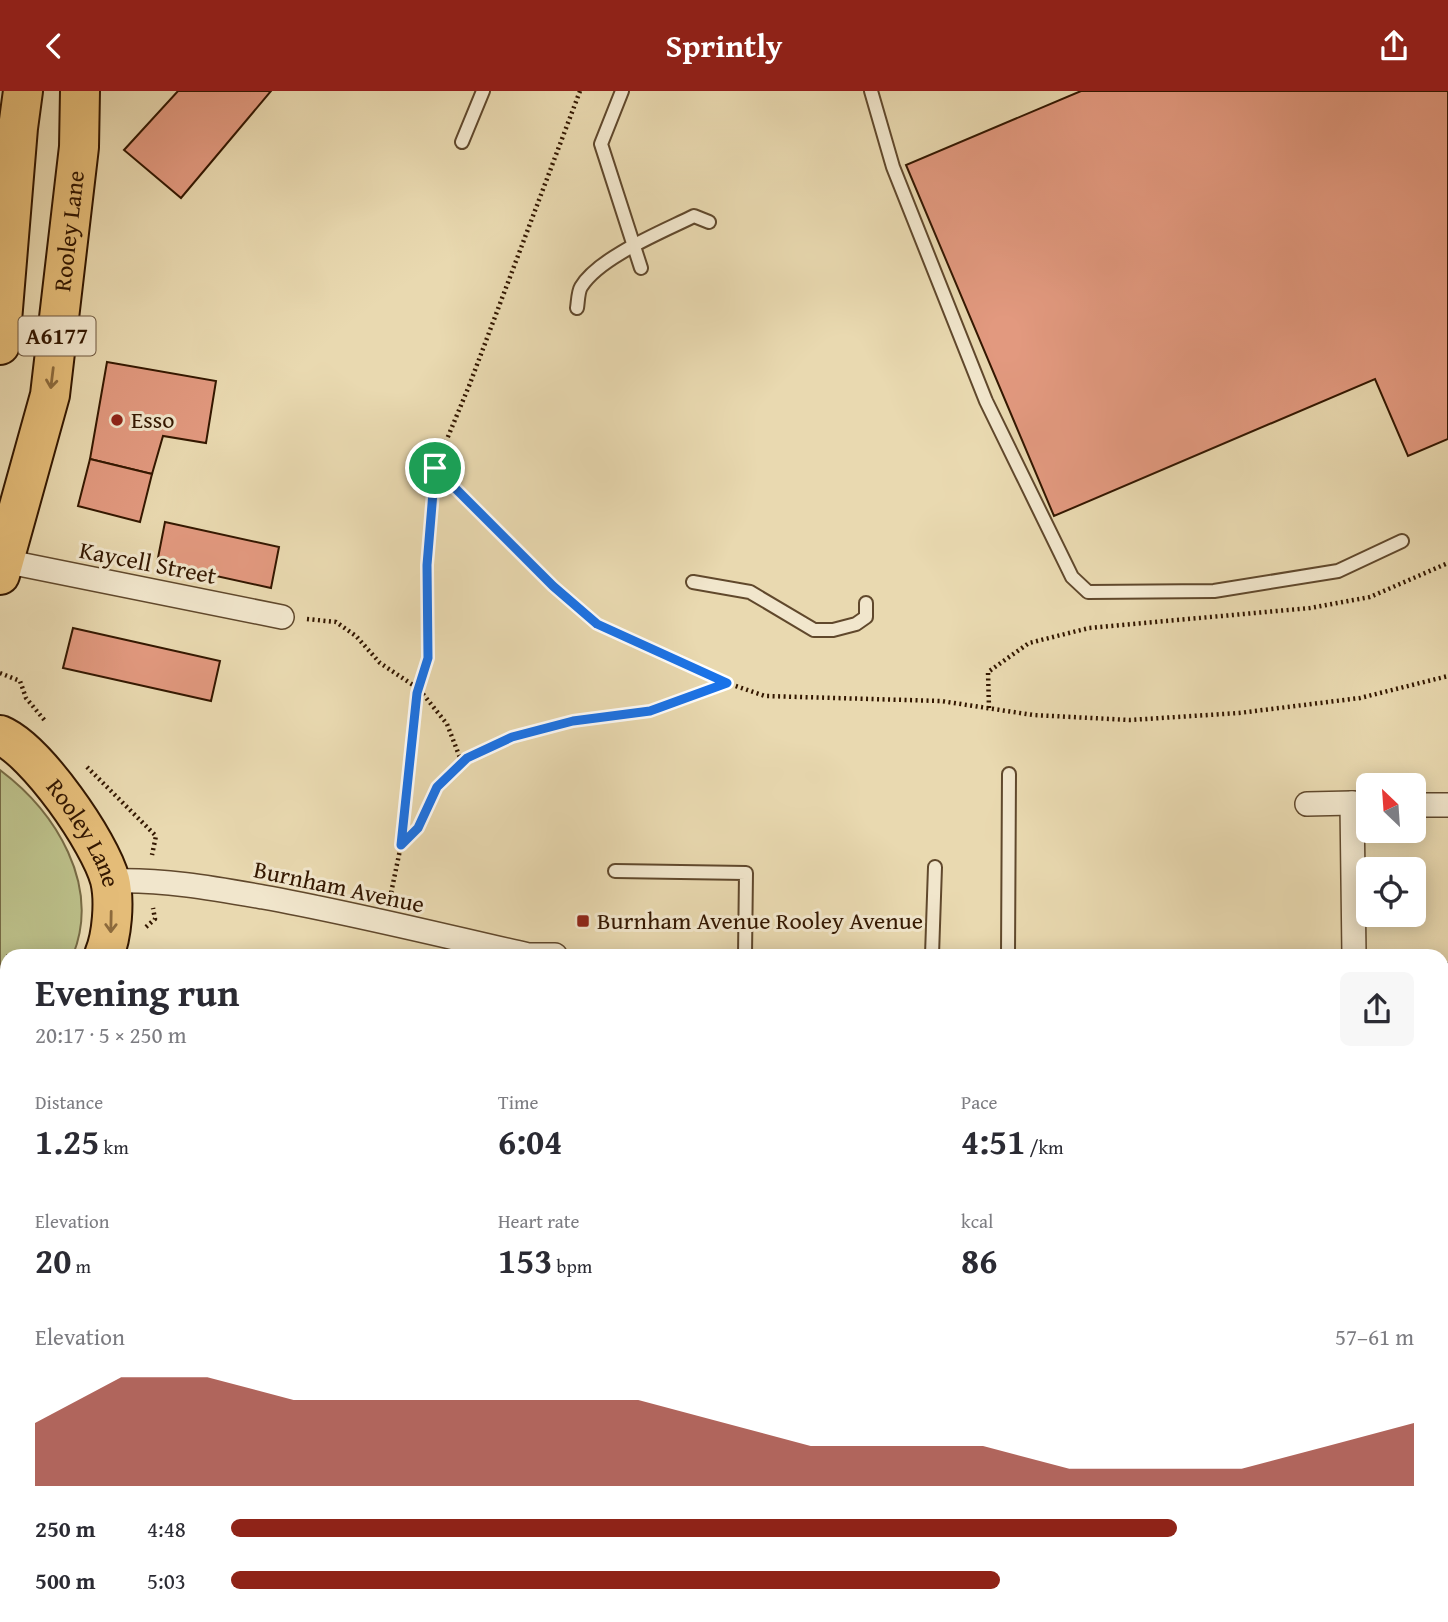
<!DOCTYPE html>
<meta charset="utf-8">
<style>
body{margin:0;font-family:"Gentium Book Plus",serif;background:#f7f7f7;color:#2b2b33;height:100vh;display:flex;flex-direction:column;font-size:26px;white-space:nowrap}
*{box-sizing:border-box;margin:0}
p{font-size:23px;color:#7c7c81}
.icon{flex:none;width:38px;height:38px;fill:none;stroke:currentColor;stroke-width:2;stroke-linecap:round;stroke-linejoin:round}
.map{position:relative;flex:1;overflow:hidden}
.details{position:absolute;left:0px;top:858px;width:1449px;height:674px;display:flex;flex-direction:column;background:#fff;border-radius:21px 21px 0 0;box-shadow:0 4px 18px #0003}
.details>*{flex:none}
.needle{width:46px;rotate:335deg}
.tools{position:absolute;left:1356px;top:682px;display:grid;gap:14px}
.tools a{display:grid;place-items:center;width:70px;height:70px;border-radius:10px;background:#fff;box-shadow:0 4px 18px #0003;font-size:35px}
.pin{position:absolute;display:grid;place-items:center;width:60px;height:60px;color:#fff;margin:-30px;border:4px solid #fff;border-radius:50%;box-shadow:0 2px 7px #0007}
.round{display:grid;place-items:center;flex:none;width:74px;height:74px;border-radius:10px;background:#f7f7f7}
.summary{display:flex;align-items:center;justify-content:space-between;height:119px;padding:0 35px}
h1{font-size:38px;font-weight:600;line-height:52px}
.figures{display:grid;grid-template-columns:repeat(3,1fr);gap:10px;height:119px;padding:7px 35px}
.figures div{display:grid;align-content:center}
.figures b{font-size:35px;font-weight:600}
.figures small{font-size:19px;font-weight:400}
.figures p{font-size:19px}
.chart{height:196px;padding:14px 35px}
.chart p{display:flex;justify-content:space-between}
.chart svg{width:100%;height:126px;margin-top:7px;fill:#8f2418;opacity:.7}
ul{padding:0 35px;list-style:none;font-size:23px}
li{display:grid;grid-template-columns:112px 84px 1fr;align-items:center;height:52px}
li i{height:18px;border-radius:9px;background:#8f2418}
header{display:flex;justify-content:space-between;align-items:center;height:91px;padding:0 35px;background:#8f2418;color:#fff;font-size:32px;font-weight:600}
.map>svg:first-child{display:block}
</style>
<header><svg class="icon" aria-label="back" viewBox="0 0 24 24"><path d="M15 5l-7 7 7 7"/></svg>Sprintly<svg class="icon" aria-label="share" viewBox="0 0 24 24"><path d="M12 15V3M7 8l5-5 5 5M5 13v7h14v-7"/></svg></header>
<div class="map">
<svg width="1448" height="1531" viewBox="0 0 1448 1531">
<rect width="100%" height="100%" fill="#e9d9b0"/>
<filter id="stains"><feTurbulence type="fractalNoise" baseFrequency=".00286" numOctaves="4"/><feColorMatrix values="0 0 0 0 .2 0 0 0 0 .09 0 0 0 0 .02 0 0 0 .5 -.17"/></filter>
<radialGradient id="worn" r=".72"><stop offset=".6" stop-color="#630" stop-opacity="0"/><stop offset="1" stop-color="#630" stop-opacity=".3"/></radialGradient>
<g fill="#bbbe88" stroke="#776a44" stroke-width="2">
<path d="M0,679C56,721 101,794 73,864H7V926L0,929Z"/>
<polygon points="7,1085 7,1310 0,1310 0,1086"/>
</g>
<g fill="#e2997f" stroke="#331700" stroke-width="2">
<polygon points="178,0 271,0 181,107 124,59"/>
<polygon points="1081,0 1448,0 1448,348 1408,365 1375,288 1054,425 906,74"/>
<polygon points="107,271 216,290 206,352 163,345 152,383 90,368"/>
<polygon points="90,368 152,383 140,431 78,415"/>
<polygon points="165,431 279,456 271,497 157,472"/>
<polygon points="73,537 220,570 211,610 63,577"/>
<rect x="0" y="1117" width="7" height="96"/>
</g>
<g fill="none" stroke-linecap="round" stroke-linejoin="round">
<defs>
<g id="service">
<polyline points="622,0 601,53 641,177"/>
<polyline points="871,0 893,76 986,310 1072,486 1088,501 1214,500 1338,480 1402,450"/>
<polyline points="462,51 483,0"/>
<path d="M577,217C578,211 578,201 581,196C599,166 664,140 694,125L709,131"/>
<polyline points="693,491 750,501 814,539 833,539 856,533 866,526 866,512"/>
<polyline points="615,780 746,782 745,864"/>
<polyline points="932,864 935,776"/>
<polyline points="1008,864 1009,683"/>
</g>
<g id="minor">
<polyline points="4,470 282,526"/>
<polyline points="1307,713 1352,712"/>
<polyline points="1414,714 1448,714"/>
<path d="M110,790C162,788 212,797 263,806C352,822 440,844 528,864H555"/>
<polyline points="1354,864 1352,712 1368,713"/>
<polyline points="1442,884 1448,884"/>
<polyline points="1442,1507 1448,1509"/>
<polyline points="620,1524 621,1531"/>
<polyline points="791,1527 799,1524"/>
<polyline points="1183,1531 1183,1524"/>
</g>
<polyline id="tertiary" points="259,1524 261,1531"/>
<g id="trunk">
<polyline points="0,254 18,37 23,0"/>
<path id="s1" d="M0,484L50,304L79,56L80,0"/>
<path id="s2" d="M0,644C36,659 100,751 110,789C115,810 112,845 104,864"/>
<polyline points="0,969 7,967"/>
</g>
</defs>
<use href="#service" stroke="#60482c" stroke-width="16"/>
<use href="#minor" stroke="#60482c" stroke-width="26"/>
<use href="#tertiary" stroke="#60482c" stroke-width="33"/>
<use href="#trunk" stroke="#331700" stroke-width="42"/>
<g stroke="#331700" stroke-width="4.5" stroke-dasharray="2 3.5" stroke-linecap="butt">
<polyline points="580,0 469,295 435,377 553,495 597,533 727,592 765,605 941,610 1033,624 1130,629 1239,622 1360,607 1448,585"/>
<polyline points="307,528 336,531 356,545 380,572 419,598 447,633 462,672"/>
<polyline points="0,582 20,590 26,607 46,631"/>
<polyline points="989,617 988,581 1029,552 1089,537 1310,517 1370,506 1448,472"/>
<polyline points="87,676 156,745 152,764"/>
<polyline points="401,754 417,602 428,567 427,474 435,377"/>
<polyline points="390,807 401,754 418,737 437,696 467,667 512,646 573,630 650,620 726,592"/>
<polyline points="146,836 155,828 153,817"/>
</g>
<use href="#service" stroke="#f1e6cc" stroke-width="12"/>
<use href="#minor" stroke="#f1e6cc" stroke-width="23"/>
<use href="#tertiary" stroke="#f1e6cc" stroke-width="30"/>
<use href="#trunk" stroke="#e4bc78" stroke-width="38"/>
</g>
<defs><path id="oneway-shaft" d="M-6 0H5M1.5-3L5.5 0L1.5 3" fill="none" stroke-width="1.6" stroke-linecap="round" stroke-linejoin="round" transform="scale(1.75)"/></defs>
<g stroke="#8c6a3c">
<use href="#oneway-shaft" transform="translate(52 287) rotate(97)"/>
<use href="#oneway-shaft" transform="translate(111 831) rotate(91)"/>
</g>
<g fill="none" stroke-linecap="round" stroke-linejoin="round">
<defs>
<polygon id="route" points="435,377 553,495 597,533 727,592 650,620 573,630 512,646 467,667 437,696 418,737 401,754 417,602 428,567 427,474"/>
</defs>
<use href="#route" stroke="#fff" stroke-width="14"/>
<use href="#route" stroke="#1a73e8" stroke-width="9"/>
</g>
<g fill="#8f2418" stroke="#f1e6cc" stroke-width="2.5">
<circle cx="117" cy="329" r="7"/>
<rect x="576" y="823" width="14" height="14" rx="3.5"/>
</g>
<g text-anchor="middle" stroke-width="6" stroke-linejoin="round" paint-order="stroke">
<rect fill="#f1e6cc" stroke="#6c553d" stroke-width="2" x="18.5" y="225.5" width="77" height="39" rx="5"/>
<g font-size="23" font-weight="bold" fill="#331700">
<text x="57" y="253">A6177</text>
</g>
<g font-size="24" fill="#331700" stroke="#f1e6cc">
<text dy="8" stroke="none"><textPath href="#s1" startOffset="352">Rooley Lane</textPath></text>
<text transform="translate(148 472) rotate(11)" y="8">Kaycell Street</text>
<text dy="8" stroke="none"><textPath href="#s2" startOffset="131">Rooley Lane</textPath></text>
<text transform="translate(339 796) rotate(12)" y="8">Burnham Avenue</text>
</g>
<g font-size="24" fill="#331700" stroke="#f1e6cc" text-anchor="start">
<text x="131" y="337">Esso</text>
<text x="597" y="838">Burnham Avenue Rooley Avenue</text>
</g>
</g>
<rect width="100%" height="100%" filter="url(#stains)"/>
<rect width="100%" height="100%" fill="url(#worn)"/>
</svg>
<div class="tools">
<a><svg class="needle" viewBox="-14 -14 28 28"><path d="M0-13l5 13h-10z" fill="#e53935"/><path d="M0 13l5-13h-10z" fill="#7c7c81"/></svg></a>
<a><svg class="icon" aria-label="locate" viewBox="0 0 24 24"><circle cx="12" cy="12" r="6"/><path d="M12 2v4M12 18v4M2 12h4M18 12h4"/></svg></a>
</div>
<div class="pin" style="left:435px;top:377px;background:#1e9e55"><svg class="icon" aria-label="arrive" viewBox="0 0 24 24"><path d="M6 21V4h12l-3 4 3 4H6"/></svg></div>
<section class="details">
<div class="summary"><div><h1>Evening run</h1><p>20:17 · 5 × 250 m</p></div><a class="round"><svg class="icon" aria-label="share" viewBox="0 0 24 24"><path d="M12 15V3M7 8l5-5 5 5M5 13v7h14v-7"/></svg></a></div>
<div class="figures">
<div><p>Distance</p><b>1.25<small> km</small></b></div>
<div><p>Time</p><b>6:04</b></div>
<div><p>Pace</p><b>4:51<small> /km</small></b></div>
</div>
<div class="figures">
<div><p>Elevation</p><b>20<small> m</small></b></div>
<div><p>Heart rate</p><b>153<small> bpm</small></b></div>
<div><p>kcal</p><b>86</b></div>
</div>
<div class="chart"><p><span>Elevation</span>57–61 m</p>
<svg viewBox="0 0 160 44" preserveAspectRatio="none"><path d="M0 44V22L10 6L20 6L30 14L40 14L50 14L60 14L70 14L80 22L90 30L100 30L110 30L120 38L130 38L140 38L150 30L160 22V44z"/></svg>
</div>
<ul>
<li><b>250 m</b>4:48<i style="width:80%"></i></li>
<li><b>500 m</b>5:03<i style="width:65%"></i></li>
</ul>
</section>
</div>
